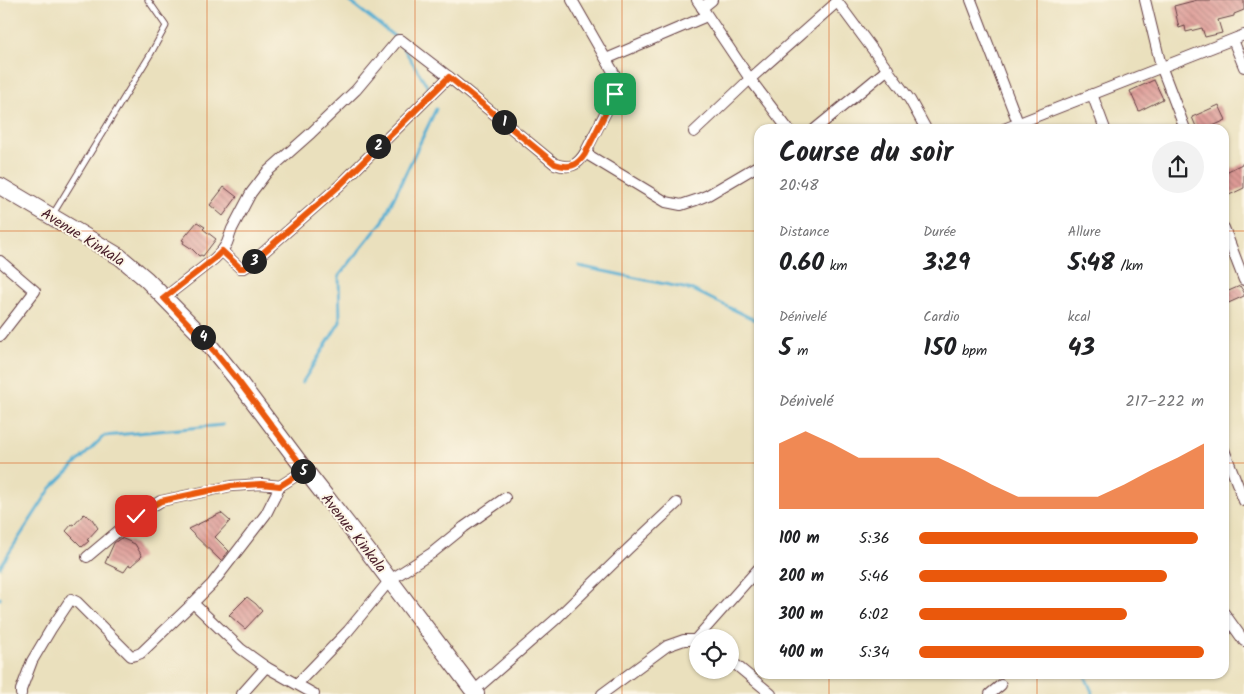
<!DOCTYPE html>
<html lang="fr">
<meta charset="utf-8">
<style>
body{margin:0;font-family:Kalam,sans-serif;background:#f2f2f2;color:#202124;height:100vh;display:flex;flex-direction:column;font-size:19px;white-space:nowrap}
*{box-sizing:border-box;margin:0}
p{font-size:16px;color:#757577}
.icon{flex:none;width:28px;height:28px;fill:none;stroke:currentColor;stroke-width:2;stroke-linecap:round;stroke-linejoin:round}
.map{position:relative;flex:1;overflow:hidden}
.panel{position:absolute;left:754px;top:124px;width:475px;height:555px;display:flex;flex-direction:column;background:#fff;border-radius:15px;box-shadow:0 1px 4px #0004}
.panel>*{flex:none}
.buttons{position:absolute;left:689px;top:629px;display:grid;gap:10px}
.buttons a{display:grid;place-items:center;width:50px;height:50px;border-radius:50%;background:#fff;box-shadow:0 1px 4px #0004;font-size:25px}
.pin{position:absolute;display:grid;place-items:center;width:42px;height:42px;color:#fff;margin:-21px;border-radius:10px;box-shadow:0 2px 8px #0006}
.km{position:absolute;width:25px;height:25px;margin:-12px;border-radius:50%;background:#222;color:#fff;font-size:14px;line-height:25px;text-align:center}
.round{display:grid;place-items:center;flex:none;width:52px;height:52px;border-radius:26px;background:#f2f2f2}
.summary{display:flex;align-items:center;justify-content:space-between;height:85px;padding:0 25px}
h1{font-size:28px;font-weight:600;line-height:38px}
.figures{display:grid;grid-template-columns:repeat(3,1fr);gap:8px;height:85px;padding:5px 25px}
.figures div{display:grid;align-content:center}
.figures b{font-size:25px;font-weight:600}
.figures small{font-size:14px;font-weight:400}
.figures p{font-size:14px}
.chart{height:140px;padding:10px 25px}
.chart p{display:flex;justify-content:space-between}
.chart svg{width:100%;height:90px;margin-top:5px;fill:#ea580c;opacity:.7}
ul{padding:0 25px;list-style:none;font-size:16px}
li{display:grid;grid-template-columns:80px 60px 1fr;align-items:center;height:38px}
li i{height:12px;border-radius:6px;background:#ea580c}
.map>svg:first-child{display:block}
</style>
<div class="map">
<svg width="1244" height="694" viewBox="0 0 1244 694">
<defs>
<pattern id="building-back-hatch" width="6" height="6" patternUnits="userSpaceOnUse" patternTransform="scale(1.25)"><rect width="6" height="6" fill="#dd9a95"/><path d="M-1 5l2 2M0 0l6 6M5-1l2 2" fill="none" stroke="#b57d7a"/></pattern>
</defs>
<rect width="100%" height="100%" fill="#fcf5e5"/>
<filter id="ink" filterUnits="userSpaceOnUse"><feTurbulence type="fractalNoise" baseFrequency=".02" numOctaves="2"/><feDisplacementMap in="SourceGraphic" scale="10" xChannelSelector="R" yChannelSelector="G"/><feConvolveMatrix kernelMatrix="1 2 1 2 8 2 1 2 1" color-interpolation-filters="sRGB"/></filter>
<filter id="wash" filterUnits="userSpaceOnUse"><feTurbulence type="fractalNoise" baseFrequency=".0096" numOctaves="4" result="noise"/><feDisplacementMap in="SourceGraphic" scale="20" xChannelSelector="R" yChannelSelector="G"/><feGaussianBlur stdDeviation="1.12" result="paint"/><feColorMatrix in="noise" values="0 0 0 0 0 0 0 0 0 0 0 0 0 0 0 0 0 1.4 0 .05"/><feComposite in="paint" operator="in"/></filter>
<g filter="url(#wash)">
<rect width="100%" height="100%" fill="#eae0bd"/>
<g fill="none" stroke-linecap="round" stroke-linejoin="round">
<g stroke="#55aed2" stroke-width="3">
<polyline points="348,0 395,37"/>
<polyline points="402,46 430,90"/>
<polyline points="579,266 693,290 759,322"/>
<polyline points="302,383 340,322 339,276 383,221 436,109"/>
<polyline points="0,567 51,488 104,436 223,425"/>
<polyline points="0,598 0,599"/>
<polyline points="1084,674 1093,694"/>
</g>
</g>
<g id="blocks">
<g fill="url(#building-back-hatch)">
<polygon points="1197,0 1244,0 1244,10 1234,14 1234,16 1218,20 1222,33 1205,37 1202,28 1186,32 1185,26 1179,28 1174,6"/>
<polygon points="1154,80 1163,99 1139,111 1130,91"/>
<polygon points="1219,105 1226,120 1206,129 1197,129 1192,117"/>
<polygon points="1244,163 1244,188 1227,196 1224,190 1224,173"/>
<polygon points="224,187 237,197 223,216 210,205"/>
<polygon points="197,222 205,227 203,229 216,239 203,256 201,255 199,256 192,249 183,243 184,241 182,240"/>
<polygon points="1240,286 1244,292 1244,296 1224,305 1224,293"/>
<polygon points="221,513 230,521 215,537 229,551 221,561 188,529"/>
<polygon points="84,514 92,519 98,528 87,540 89,541 82,547 66,531 72,524 74,525"/>
<polygon points="121,538 135,544 142,556 131,566 129,565 124,572 105,563 114,543"/>
<polygon points="247,597 256,604 262,611 245,629 229,615"/>
</g>
</g>
</g>
<g filter="url(#ink)">
<use href="#blocks" fill-opacity="0" stroke="#623c41" stroke-width="1"/>
<g fill="none" stroke-linecap="round" stroke-linejoin="round">
<defs>
<polyline id="lane" points="53,214 150,55 166,26 148,0"/>
<g id="street">
<polyline points="697,0 750,79 788,129"/>
<polyline points="836,0 910,100 926,129"/>
<polyline points="971,0 1020,128"/>
<polyline points="1145,0 1161,66 1185,129"/>
<polyline points="702,8 712,0"/>
<polyline points="1233,40 1244,67"/>
<polyline points="606,59 707,16"/>
<polyline points="1092,94 1105,129"/>
<polyline points="815,129 888,69"/>
<polyline points="1004,129 1244,35"/>
<polyline points="694,132 750,79 837,2"/>
<polyline points="585,153 666,202 681,205 696,200 708,195 759,165"/>
<polyline points="1224,228 1244,280"/>
<path d="M222,251L227,243L232,229L251,193L267,172L311,133L356,90L398,40H401L449,77L555,164C570,169 577,166 585,153L615,94L618,84L615,75L572,0"/>
<polyline points="0,261 35,291 0,336"/>
<polyline points="164,298 214,259 222,251 240,268 244,268 249,265 339,186 449,77"/>
<polyline points="1224,450 1244,501"/>
<polyline points="87,557 136,516 161,501 231,486 261,484 280,486"/>
<polyline points="1224,613 1244,641"/>
<polyline points="695,640 759,568"/>
<polyline points="730,660 771,694"/>
<polyline points="266,667 314,694"/>
<polyline points="297,684 348,631 390,580 432,553 464,527 505,498"/>
<polyline points="474,691 555,620 629,548 677,503"/>
<polyline points="21,694 21,690 32,661 51,629 71,599 77,602 131,656 136,655 141,653 193,603"/>
<polyline points="242,694 266,667 241,649 193,603 212,584 266,514 280,486 305,470"/>
<polyline points="602,694 667,646 684,640 698,640"/>
<polyline points="990,694 1001,685"/>
</g>
<polyline id="primary" points="0,186 120,257 146,279 201,335 236,378 305,470 348,525 476,694"/>
</defs>
<use href="#lane" stroke="#623c41" stroke-width="7"/>
<use href="#street" stroke="#623c41" stroke-width="12"/>
<use href="#primary" stroke="#623c41" stroke-width="18"/>
<use href="#lane" stroke="#fff" stroke-width="5"/>
<use href="#street" stroke="#fff" stroke-width="10"/>
<use href="#primary" stroke="#fff" stroke-width="16"/>
</g>
</g>
<g fill="none" stroke-linecap="round" stroke-linejoin="round" filter="url(#ink)">
<defs>
<path id="route" d="M136,516L161,501L231,486L261,484L280,486L305,470L236,378L215,352L164,298L214,259L222,251L240,268H244L249,265L339,186L449,77L555,164C569,169 577,166 585,154L615,94"/>
</defs>
<use href="#route" stroke="#fff" stroke-width="10"/>
<use href="#route" stroke="#ea580c" stroke-width="6"/>
</g>
<path fill="none" stroke="#d8530f" stroke-width="1" stroke-opacity="0.55" d="M207,0V694M415,0V694M622,0V694M829,0V129M1037,0V129M0,231H759M1224,231H1244M0,463H759M1224,463H1244M829,674V694M1037,674V694"/>
<g text-anchor="middle" stroke-width="4" stroke-linejoin="round" paint-order="stroke">
<g font-size="15" fill="#4a1f2b" stroke="#fcf5e5">
<text transform="translate(83 237) rotate(32)" y="5">Avenue Kinkala</text>
<text transform="translate(354 533) rotate(52)" y="5">Avenue Kinkala</text>
</g>
</g>
</svg>
<div class="buttons">
<a><svg class="icon" aria-label="locate" viewBox="0 0 24 24"><circle cx="12" cy="12" r="6"/><path d="M12 2v4M12 18v4M2 12h4M18 12h4"/></svg></a>
</div>
<div class="pin" style="left:615px;top:94px;background:#1e9e55"><svg class="icon" aria-label="arrive" viewBox="0 0 24 24"><path d="M6 21V4h12l-3 4 3 4H6"/></svg></div>
<div class="pin" style="left:136px;top:516px;background:#d93025"><svg class="icon" aria-label="check" viewBox="0 0 24 24"><path d="M5 12l5 5 9-10"/></svg></div>
<b class="km" style="left:504px;top:122px">1</b>
<b class="km" style="left:378px;top:146px">2</b>
<b class="km" style="left:254px;top:261px">3</b>
<b class="km" style="left:203px;top:337px">4</b>
<b class="km" style="left:303px;top:471px">5</b>
<section class="panel">
<div class="summary"><div><h1>Course du soir</h1><p>20:48</p></div><a class="round"><svg class="icon" aria-label="share" viewBox="0 0 24 24"><path d="M12 15V3M7 8l5-5 5 5M5 13v7h14v-7"/></svg></a></div>
<div class="figures">
<div><p>Distance</p><b>0.60<small> km</small></b></div>
<div><p>Durée</p><b>3:29</b></div>
<div><p>Allure</p><b>5:48<small> /km</small></b></div>
</div>
<div class="figures">
<div><p>Dénivelé</p><b>5<small> m</small></b></div>
<div><p>Cardio</p><b>150<small> bpm</small></b></div>
<div><p>kcal</p><b>43</b></div>
</div>
<div class="chart"><p><span>Dénivelé</span>217–222 m</p>
<svg viewBox="0 0 160 44" preserveAspectRatio="none"><path d="M0 44V12L10 6L20 12L30 19L40 19L50 19L60 19L70 25L80 32L90 38L100 38L110 38L120 38L130 32L140 25L150 19L160 12V44z"/></svg>
</div>
<ul>
<li><b>100 m</b>5:36<i style="width:98%"></i></li>
<li><b>200 m</b>5:46<i style="width:87%"></i></li>
<li><b>300 m</b>6:02<i style="width:73%"></i></li>
<li><b>400 m</b>5:34<i style="width:100%"></i></li>
</ul>
</section>
</div>
